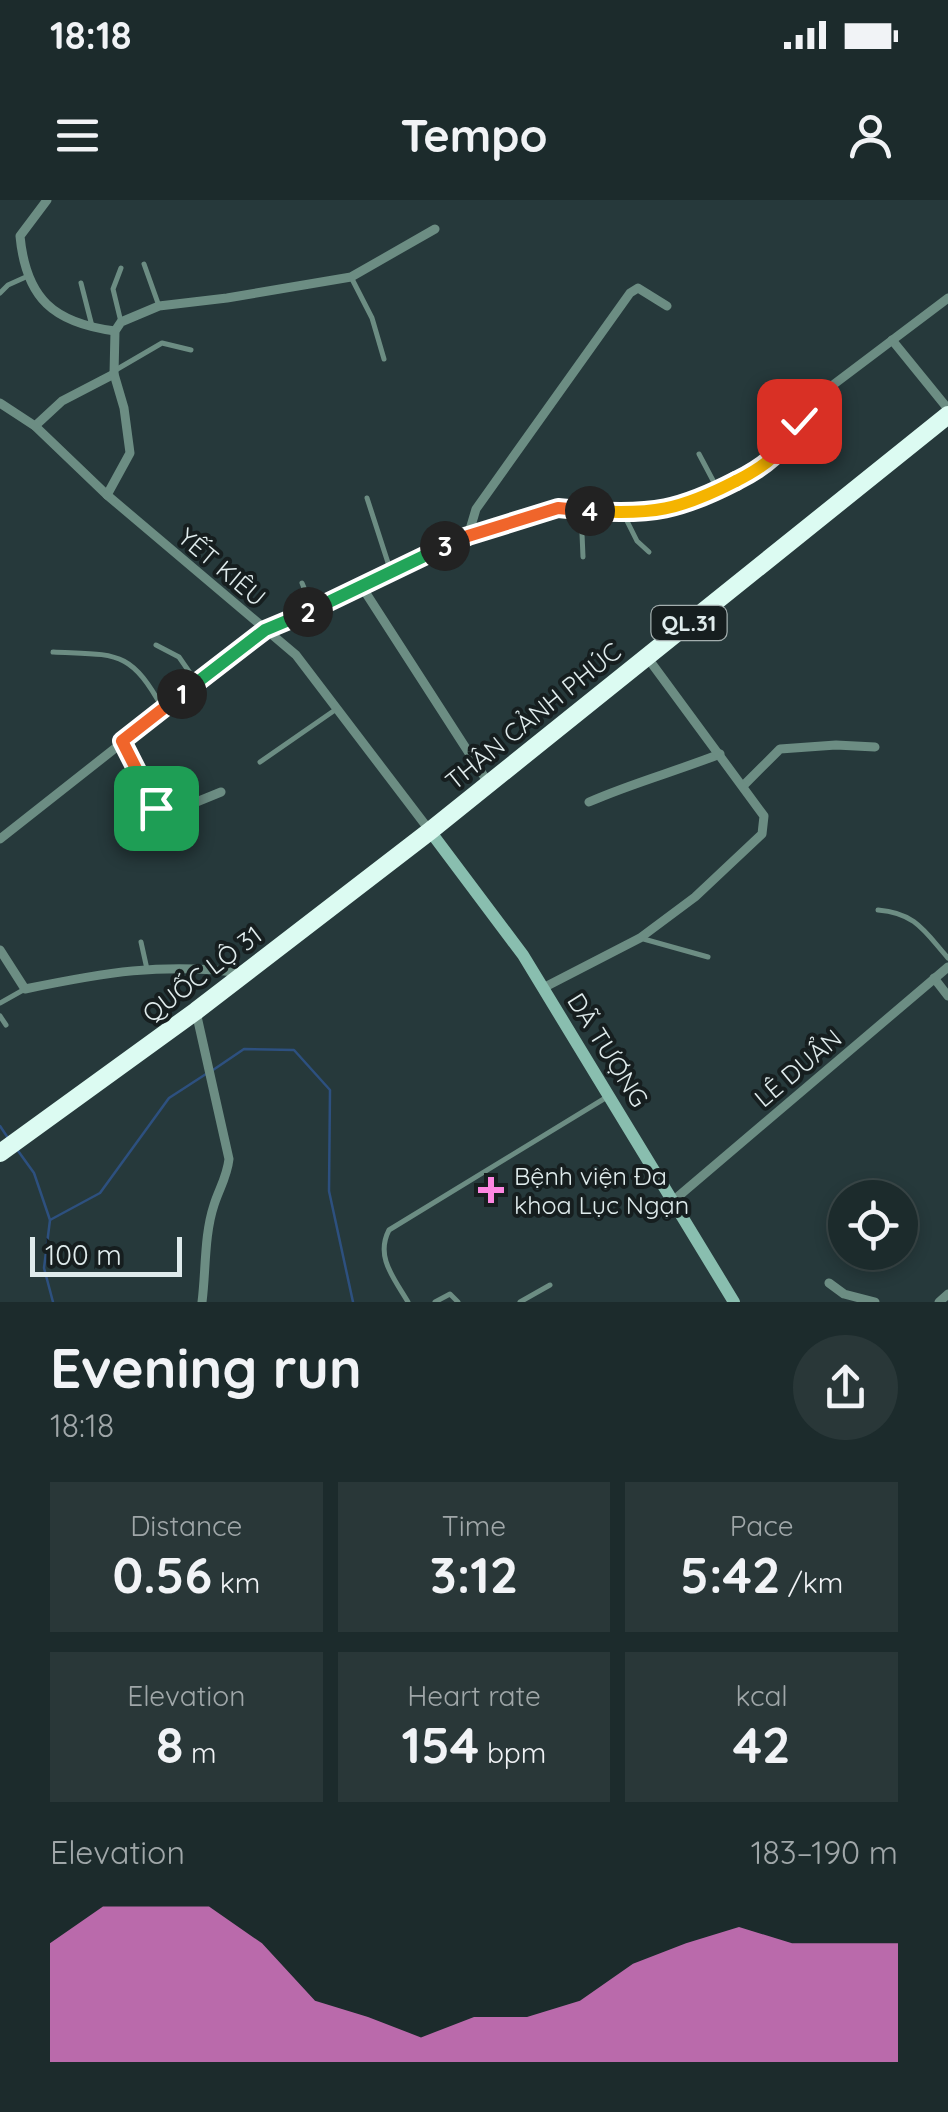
<!DOCTYPE html>
<meta charset="utf-8">
<style>
body{margin:0;font-family:Quicksand,sans-serif;background:#293738;color:#f1f3f6;height:100vh;display:flex;flex-direction:column;font-size:38px;white-space:nowrap}
*{box-sizing:border-box;margin:0}
p{font-size:32px;color:#a0a7a9}
.icon{flex:none;width:55px;height:55px;fill:none;stroke:currentColor;stroke-width:2;stroke-linecap:round;stroke-linejoin:round}
.map{position:relative;height:1102px;overflow:hidden}
.drawer{display:flex;flex-direction:column;background:#1c2b2c;flex:1}
.drawer>*{flex:none}
.tools{position:absolute;left:828px;top:980px;display:grid;gap:20px}
.tools a{display:grid;place-items:center;width:90px;height:90px;border-radius:50%;background:#1c2b2c;box-shadow:0 5px 15px #0003,0 0 0 2px #3a4748;font-size:50px}
.scale{position:absolute;left:30px;bottom:25px;width:152px;box-sizing:border-box;padding-left:10px;border:5px solid #dfebec;border-top:0;font-size:28px;line-height:35px;white-space:nowrap;color:#dfebec;-webkit-text-stroke:8px #161e1f;paint-order:stroke}
.pin{position:absolute;display:grid;place-items:center;width:85px;height:85px;color:#fff;margin:-42px;border-radius:20px;box-shadow:0 5px 15px #0006}
.km{position:absolute;width:50px;height:50px;margin:-25px;border-radius:50%;background:#222;color:#fff;font-size:28px;line-height:50px;text-align:center}
.round{display:grid;place-items:center;flex:none;width:105px;height:105px;border-radius:52px;background:#293738}
.overview{display:flex;align-items:center;justify-content:space-between;height:170px;padding:0 50px}
h1{font-size:55px;font-weight:700;line-height:75px}
.figures{display:grid;grid-template-columns:repeat(3,1fr);gap:15px;height:170px;padding:10px 50px}
.figures div{display:grid;align-content:center;border-radius:0px;background:#293738;text-align:center}
.figures b{font-size:50px;font-weight:700}
.figures small{font-size:28px;font-weight:400}
.figures p{font-size:28px}
.chart{height:280px;padding:20px 50px}
.chart p{display:flex;justify-content:space-between}
.chart svg{width:100%;height:180px;margin-top:10px;fill:#fd86e1;opacity:.7}
.status{display:flex;justify-content:space-between;align-items:center;height:70px;padding:0 50px;background:#1c2b2c;direction:ltr}
.status svg{height:28px;fill:currentColor}
header{display:flex;justify-content:space-between;align-items:center;height:130px;padding:0 50px;background:#1c2b2c;font-size:45px;font-weight:700}
.map>svg:first-child{display:block}
</style>
<div class="status"><b>18:18</b><svg viewBox="0 0 49 12"><path d="M0 12V9h3v3zM5 12V6h3v6zM10 12V3h3v9zM15 12V0h3v12zM26 1h20v11H26zM47 4h2v5h-2z"/></svg></div>
<header><svg class="icon" aria-label="menu" viewBox="0 0 24 24"><path d="M4 6h16M4 12h16M4 18h16"/></svg>Tempo<svg class="icon" aria-label="person" viewBox="0 0 24 24"><circle cx="12" cy="8" r="4"/><path d="M4 21q1-7 8-7t8 7"/></svg></header>
<div class="map">
<svg width="948" height="1102" viewBox="0 0 948 1102">
<rect width="100%" height="100%" fill="#26393b"/>
<g fill="none" stroke-linecap="round" stroke-linejoin="round">
<g stroke="#2d507f" stroke-width="2.5">
<polyline points="213,870 244,849 294,850 330,890 329,991 353,1102"/>
<polyline points="0,926 8,938"/>
<polyline points="16,948 34,973 50,1020 44,1068 53,1102"/>
<polyline points="50,1020 100,993 169,898 206,874"/>
</g>
<g stroke="#6c8d83" stroke-width="5">
<polyline points="144,64 159,106"/>
<polyline points="351,77 372,118 384,159"/>
<polyline points="81,83 92,126"/>
<polyline points="0,93 8,85 28,76"/>
<polyline points="121,122 113,89 121,68"/>
<polyline points="114,171 162,143 191,150"/>
<polyline points="699,254 717,288"/>
<polyline points="367,298 391,372"/>
<polyline points="581,310 583,357"/>
<polyline points="623,313 637,341 649,352"/>
<polyline points="302,383 312,407"/>
<polyline points="156,445 179,457 197,483"/>
<path d="M53,452C117,455 130,449 163,509"/>
<polyline points="260,562 335,510"/>
<path d="M878,710C916,713 925,732 948,758"/>
<polyline points="640,738 708,757"/>
<polyline points="141,742 147,769"/>
<polyline points="0,803 25,789"/>
<polyline points="0,816 6,825"/>
<path d="M408,1102C394,1078 375,1057 389,1030L607,897"/>
<polyline points="435,1102 450,1094 458,1102"/>
<polyline points="520,1102 550,1085"/>
</g>
<g stroke="#6c8d83" stroke-width="9">
<path d="M47,0L20,36C26,99 54,123 115,131"/>
<polyline points="892,140 948,209"/>
<polyline points="0,203 35,226 107,295 296,455 430,631"/>
<polyline points="35,226 62,201 114,174"/>
<polyline points="107,295 130,253 124,208 114,174 115,131 121,122 159,106 227,98 351,77 435,29"/>
<polyline points="468,336 476,309 630,93 638,88 667,106"/>
<polyline points="362,387 489,584"/>
<polyline points="122,541 158,611 172,612 221,592"/>
<polyline points="744,585 780,549 836,545 875,547"/>
<path d="M589,602C632,583 677,571 720,554"/>
<polyline points="0,639 265,430 468,336 558,308 637,314 674,308 747,276 771,262 786,245 799,221 817,197 948,98"/>
<path d="M0,750L25,789C102,773 163,762 243,773"/>
<polyline points="934,778 948,796"/>
<polyline points="543,788 640,738 695,697 762,634 764,616 647,457"/>
<path d="M196,812L229,959C227,977 219,989 214,1005C204,1035 206,1071 202,1102"/>
<polyline points="674,1000 948,767"/>
<polyline points="829,1083 844,1094 875,1102"/>
<polyline points="939,1102 948,1094"/>
</g>
<polyline stroke="#89beaf" stroke-width="12" points="430,631 523,755 734,1102"/>
<polyline stroke="#dcfbf2" stroke-width="18" points="0,953 196,811 430,631 948,215"/>
</g>
<g fill="none" stroke-linecap="round" stroke-linejoin="round">
<defs>
<polyline id="split-1" points="156,608 122,541 182,494"/>
<polyline id="split-2" points="182,494 265,430 308,412"/>
<polyline id="split-3" points="308,412 445,346"/>
<polyline id="split-4" points="445,346 468,336 558,308 590,311"/>
<path id="split-5" d="M590,311C652,315 680,310 736,281"/>
<path id="split-6" d="M736,281C766,266 783,252 799,221"/>
</defs>
<use href="#split-1" stroke="#fff" stroke-width="20"/>
<use href="#split-2" stroke="#fff" stroke-width="20"/>
<use href="#split-3" stroke="#fff" stroke-width="20"/>
<use href="#split-4" stroke="#fff" stroke-width="20"/>
<use href="#split-5" stroke="#fff" stroke-width="20"/>
<use href="#split-6" stroke="#fff" stroke-width="20"/>
<use href="#split-1" stroke="#f0652b" stroke-width="12"/>
<use href="#split-2" stroke="#22a559" stroke-width="12"/>
<use href="#split-3" stroke="#22a559" stroke-width="12"/>
<use href="#split-4" stroke="#f0652b" stroke-width="12"/>
<use href="#split-5" stroke="#f5b400" stroke-width="12"/>
<use href="#split-6" stroke="#f5b400" stroke-width="12"/>
</g>
<path fill="#fd86e1" stroke="#161e1f" stroke-width="4" d="M486 975h10v10h10v10h-10v10h-10v-10h-10v-10h10z"/>
<g text-anchor="middle" stroke-width="8" stroke-linejoin="round" paint-order="stroke">
<rect fill="#161e1f" stroke="#a3aeae" stroke-width="2.5" x="651.5" y="406" width="75" height="34" rx="8"/>
<g font-size="22" font-weight="bold" fill="#dfebec">
<text x="689" y="431">QL.31</text>
</g>
<g font-size="25" fill="#dfebec" stroke="#161e1f">
<text transform="translate(222 367) rotate(40)" y="9">YẾT KIÊU</text>
<text transform="translate(533 516) rotate(-39)" y="9">THÂN CẢNH PHÚC</text>
<text transform="translate(202 774) rotate(-37)" y="9">QUỐC LỘ 31</text>
<text transform="translate(608 850) rotate(58)" y="9">DÃ TƯỢNG</text>
<text transform="translate(798 868) rotate(-40)" y="9">LÊ DUẨN</text>
</g>
<g font-size="25" fill="#dfebec" stroke="#161e1f" text-anchor="start">
<text x="514" y="985">Bệnh viện Đa<tspan x="514" dy="29">khoa Lục Ngạn</tspan></text>
</g>
</g>
</svg>
<div class="tools">
<a><svg class="icon" aria-label="locate" viewBox="0 0 24 24"><circle cx="12" cy="12" r="6"/><path d="M12 2v4M12 18v4M2 12h4M18 12h4"/></svg></a>
</div>
<div class="scale">100 m</div>
<div class="pin" style="left:156px;top:608px;background:#1e9e55"><svg class="icon" aria-label="arrive" viewBox="0 0 24 24"><path d="M6 21V4h12l-3 4 3 4H6"/></svg></div>
<div class="pin" style="left:799px;top:221px;background:#d93025"><svg class="icon" aria-label="check" viewBox="0 0 24 24"><path d="M5 12l5 5 9-10"/></svg></div>
<b class="km" style="left:182px;top:494px">1</b>
<b class="km" style="left:308px;top:412px">2</b>
<b class="km" style="left:445px;top:346px">3</b>
<b class="km" style="left:590px;top:311px">4</b>
</div>
<section class="drawer">
<div class="overview"><div><h1>Evening run</h1><p>18:18</p></div><a class="round"><svg class="icon" aria-label="share" viewBox="0 0 24 24"><path d="M12 15V3M7 8l5-5 5 5M5 13v7h14v-7"/></svg></a></div>
<div class="figures">
<div><p>Distance</p><b>0.56<small> km</small></b></div>
<div><p>Time</p><b>3:12</b></div>
<div><p>Pace</p><b>5:42<small> /km</small></b></div>
</div>
<div class="figures">
<div><p>Elevation</p><b>8<small> m</small></b></div>
<div><p>Heart rate</p><b>154<small> bpm</small></b></div>
<div><p>kcal</p><b>42</b></div>
</div>
<div class="chart"><p><span>Elevation</span>183–190 m</p>
<svg viewBox="0 0 160 44" preserveAspectRatio="none"><path d="M0 44V15L10 6L20 6L30 6L40 15L50 29L60 33L70 38L80 33L90 33L100 29L110 20L120 15L130 11L140 15L150 15L160 15V44z"/></svg>
</div>
</section>
